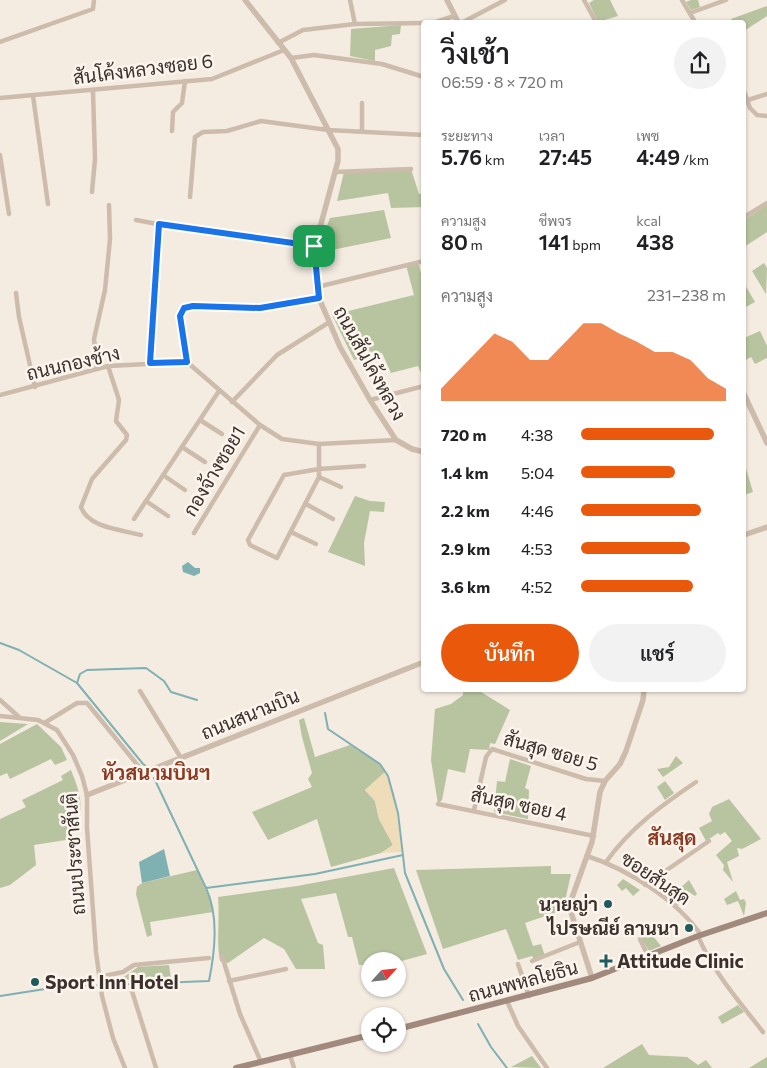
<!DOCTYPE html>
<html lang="th">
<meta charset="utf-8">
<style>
body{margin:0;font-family:Commissioner,Sarabun,sans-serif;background:#f2f2f2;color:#202124;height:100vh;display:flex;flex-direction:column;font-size:19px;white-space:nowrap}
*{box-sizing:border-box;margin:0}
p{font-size:16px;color:#757577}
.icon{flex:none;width:28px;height:28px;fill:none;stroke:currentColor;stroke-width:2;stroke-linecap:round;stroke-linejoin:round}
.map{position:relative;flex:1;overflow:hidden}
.panel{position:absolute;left:421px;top:20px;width:325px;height:672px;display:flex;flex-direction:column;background:#fff;border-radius:5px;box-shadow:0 1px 4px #0004}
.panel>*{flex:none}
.needle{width:32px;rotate:63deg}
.fabs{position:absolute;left:361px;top:952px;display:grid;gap:10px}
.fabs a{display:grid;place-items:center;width:45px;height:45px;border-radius:50%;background:#fff;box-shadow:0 1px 4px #0004;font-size:25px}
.pin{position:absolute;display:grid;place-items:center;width:42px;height:42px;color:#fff;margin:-21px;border-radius:10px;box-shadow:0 2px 8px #0006}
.round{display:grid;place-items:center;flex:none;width:52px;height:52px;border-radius:26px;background:#f2f2f2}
.headline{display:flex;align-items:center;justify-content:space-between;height:85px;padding:0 20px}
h1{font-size:28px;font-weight:600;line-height:38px}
.metrics{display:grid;grid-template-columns:repeat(3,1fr);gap:8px;height:85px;padding:5px 20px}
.metrics div{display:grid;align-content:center}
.metrics b{font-size:21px;font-weight:600}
.metrics small{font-size:14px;font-weight:400}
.metrics p{font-size:14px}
.chart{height:140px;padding:10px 20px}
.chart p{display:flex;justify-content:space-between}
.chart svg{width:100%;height:90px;margin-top:5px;fill:#ea580c;opacity:.7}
.primary-button{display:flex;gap:10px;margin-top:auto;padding:10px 20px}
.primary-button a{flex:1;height:58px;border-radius:30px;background:#ea580c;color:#fff;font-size:20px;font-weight:600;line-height:58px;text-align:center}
.primary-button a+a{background:#f2f2f2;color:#202124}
ul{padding:0 20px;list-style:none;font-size:16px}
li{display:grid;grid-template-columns:80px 60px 1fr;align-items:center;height:38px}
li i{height:12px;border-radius:6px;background:#ea580c}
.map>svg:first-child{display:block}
</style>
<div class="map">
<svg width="767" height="1068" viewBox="0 0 767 1068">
<rect width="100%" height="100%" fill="#f4ebe1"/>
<g fill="#b8c4a0">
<polygon points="594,0 610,0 618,16 598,22 589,3"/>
<polygon points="691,0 698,0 700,7 691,10 686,2"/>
<polygon points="767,6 767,16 744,31 744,22 732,22 731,19"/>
<polygon points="401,25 400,34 392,35 391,46 375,50 375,61 350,56 351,29"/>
<polygon points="411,169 419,194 424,193 424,207 391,208 388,193 337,201 344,172"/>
<polygon points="767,205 767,232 744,247 744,220"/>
<polygon points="384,210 391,238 322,252 323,236 330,218"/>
<polygon points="418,262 424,285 424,380 418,366 391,373 382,353 354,360 332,315 414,295 406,265"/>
<polygon points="764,263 767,268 766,294 752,271"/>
<polygon points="744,283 755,302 744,308"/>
<polygon points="760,331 767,346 767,358 755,364 751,357 744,361 744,338"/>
<polygon points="744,462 753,492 744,495"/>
<polygon points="355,496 370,501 385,502 384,512 370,511 364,543 365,566 328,552"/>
<polygon points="463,690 478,690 510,710 495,744 490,743 489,750 470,749 465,773 448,769 442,800 438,804 431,760 435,709 451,704 463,695"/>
<polygon points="304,718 315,757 350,745 380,764 385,772 365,790 375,801 379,819 393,845 381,853 331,867 317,819 268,840 252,812 312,787 308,779 312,773 302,737 299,720"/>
<polygon points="0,722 28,724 0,741"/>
<polygon points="37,724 61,747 67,760 55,765 51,759 10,779 7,773 0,776 0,744"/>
<polygon points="676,756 683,763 663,777 657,769 669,767"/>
<polygon points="510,759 531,766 525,788 529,790 528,819 494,812 497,781 505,782"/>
<path d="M71,770C83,800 84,809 72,839L34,845L36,865L10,885L0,888V819L26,807L22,800L63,780L61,776Z"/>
<polygon points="665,781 674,793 665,800 657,787"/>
<polygon points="729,799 761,839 742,849 737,848 739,856 727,862 733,882 723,870 724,865 716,855 732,841 725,832 720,835 718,833 706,841 699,828 712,821 709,814 712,807"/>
<polygon points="551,866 551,874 571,874 563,910 525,923 533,946 541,944 545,956 535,960 532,956 518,960 506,929 443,949 416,870"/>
<path d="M394,868L427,954L398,962L370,961V965H359L352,937H348L336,893L301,899L318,943L323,945L325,969H296L284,949L264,938L228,963L220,961C216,940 220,919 218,897L297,886Z"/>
<polygon points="197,870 212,904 213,912 150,922 152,935 147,937 136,894 137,887 142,883"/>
<polygon points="623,879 640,890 633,896 626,888 622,891 617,885"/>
<polygon points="689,880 697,894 695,896 686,890 680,896 678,906 669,898"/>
<polygon points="736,891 740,900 744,899 746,903 744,916 738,901 727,905 724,899"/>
<polygon points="649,931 661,946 649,951 641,938"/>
<polygon points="169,965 171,979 146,978 118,981 138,967"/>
<polygon points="738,1005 744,1012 722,1024 718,1017"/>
<polygon points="642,1044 649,1055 687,1057 698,1065 706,1060 712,1068 603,1068"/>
<polygon points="532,1056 541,1068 511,1067"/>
<polygon points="767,1057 767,1068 749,1068"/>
</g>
<polygon fill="#efdcb8" points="385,772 394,793 402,852 381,853 393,845 379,819 375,801 365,790"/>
<g fill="#7fb0b2">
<polygon points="188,562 195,568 200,568 200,573 194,576 183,572 182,566"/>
<polygon points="164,849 170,876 142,883 139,862"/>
</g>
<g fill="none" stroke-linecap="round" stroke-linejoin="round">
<g stroke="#7fb0b2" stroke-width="2">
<polyline points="0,643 19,650 77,683"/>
<polyline points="325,713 328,729 380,764 388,776 398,813 405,873 444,969 463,1000"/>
<polyline points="149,768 143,764 77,683 80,674 87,670 146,668 164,681 171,692 197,700"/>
<polyline points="154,778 206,888 315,874 403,855"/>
<path d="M0,996L58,987L209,981C215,951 219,916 206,888"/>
<polyline points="478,1024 491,1047 507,1068"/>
</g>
<g stroke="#cdbbac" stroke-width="4.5">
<polyline points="350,0 355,24"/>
<polyline points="584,0 596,22"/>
<polyline points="682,0 695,22"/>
<polyline points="690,13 726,0"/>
<polyline points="436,22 454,16"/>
<polyline points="463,22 505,0"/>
<polyline points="0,42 93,9 94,0"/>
<polyline points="278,43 303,30 355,24 424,23"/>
<polyline points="291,58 314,55 382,64 424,77"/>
<polyline points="744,91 750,108"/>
<polyline points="33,96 48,204"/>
<polyline points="0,98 212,79 284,50"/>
<polyline points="748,100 767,94"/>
<polyline points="750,108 757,115 767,116"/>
<polyline points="172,131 173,112 182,103 185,81"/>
<polyline points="362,131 362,103"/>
<polyline points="0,155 9,214"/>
<polyline points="335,172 411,169"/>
<polyline points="92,192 95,159 93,91"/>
<polyline points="190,197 195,137 203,132 227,131 261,121 328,130 424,135"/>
<polyline points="744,217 767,203"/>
<polyline points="136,220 189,230 315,246"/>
<polyline points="317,287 424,261"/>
<polyline points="16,293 19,317 35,387"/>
<polyline points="187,362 180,316 184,308 193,306 260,308 319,298"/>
<polyline points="150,363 159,224"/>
<path d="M108,366L119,400L116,421L127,435L126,440L92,479L81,507C88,528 123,530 141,535"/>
<polyline points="97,369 94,339 105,290 110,239 109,205"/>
<polyline points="0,395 108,366 187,362 260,425 282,439 319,444 396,440"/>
<polyline points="370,400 424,386"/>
<polyline points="232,402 277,355 328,323"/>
<polyline points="200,420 222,434"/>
<polyline points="319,444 319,477 277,558 250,545 248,540 284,475 319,469 364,466"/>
<polyline points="182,447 205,462"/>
<polyline points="163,475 185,490"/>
<polyline points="319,477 341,487"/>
<polyline points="146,501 168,516"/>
<polyline points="306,504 333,519"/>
<polyline points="134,519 219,391"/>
<polyline points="291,532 316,544"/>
<polyline points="194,533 260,425"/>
<polyline points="140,691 181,758"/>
<polyline points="0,700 19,717"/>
<polyline points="0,716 38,720 57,730 73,755 82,776 87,795 87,828 96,952 102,996 113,1038 125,1068"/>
<polyline points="46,722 77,703 87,703 144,773"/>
<polyline points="438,804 594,836"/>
<polyline points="474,810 486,757 492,749 586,779 605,781"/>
<path d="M587,856C627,869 677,900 701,935"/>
<path d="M606,862C630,828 662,805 696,782"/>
<polyline points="645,885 709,841"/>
<path d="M698,936C713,972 739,1001 763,1032"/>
<polyline points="640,939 648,956"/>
<polyline points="222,956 240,1014 261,1062"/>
<polyline points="532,961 580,942"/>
<polyline points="518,964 529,996"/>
<polyline points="99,977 123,972 134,965 209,958"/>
<polyline points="229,981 286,969"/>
<polyline points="131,988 156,1068"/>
<polyline points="507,1001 518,1026 547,1068"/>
<polyline points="290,1055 294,1068"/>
</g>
<g stroke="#cdbbac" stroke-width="5.5">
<polyline points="245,0 291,58 338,149 338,161 315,246 319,298 340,347 370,400 396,440 412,449 424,452"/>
<polyline points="447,0 458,22"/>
<polyline points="744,394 767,443"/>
<polyline points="744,535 767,527"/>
<polyline points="87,795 424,662"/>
<polyline points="592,978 569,906 592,842 600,792 605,781 620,764 626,751 643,700 644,690"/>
</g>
<g stroke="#a18a7d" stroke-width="6">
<polyline points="398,1029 592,978 698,936 767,913"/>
<polyline points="236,1068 370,1035"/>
</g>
</g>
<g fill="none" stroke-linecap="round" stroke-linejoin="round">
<defs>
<polygon id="route" points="159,224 314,246 319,298 260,308 193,306 184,308 180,316 187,362 150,363"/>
</defs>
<use href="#route" stroke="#fff" stroke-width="10"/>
<use href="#route" stroke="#1a73e8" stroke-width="6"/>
</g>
<g fill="#1f5a5e" stroke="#fbf5ee" stroke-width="2">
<circle cx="608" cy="904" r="5"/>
<circle cx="689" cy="928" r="5"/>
<path d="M603.5 953.5h5v5h5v5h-5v5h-5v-5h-5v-5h5z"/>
<circle cx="35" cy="982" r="5"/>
</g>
<g text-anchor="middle" stroke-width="5" stroke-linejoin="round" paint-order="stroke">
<g font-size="19" fill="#3b302b" stroke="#fbf5ee">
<text transform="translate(143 69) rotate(-7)" y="7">สันโค้งหลวงซอย 6</text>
<text transform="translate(73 363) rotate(-13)" y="7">ถนนกองช้าง</text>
<text transform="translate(370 363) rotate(61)" y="7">ถนนสันโค้งหลวง</text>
<text transform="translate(214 471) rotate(-59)" y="7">กองจ้างซอย1</text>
<text transform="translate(250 714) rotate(-22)" y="7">ถนนสนามบิน</text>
<text transform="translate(551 751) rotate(16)" y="7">สันสุด ซอย 5</text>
<text transform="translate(519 804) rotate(12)" y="7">สันสุด ซอย 4</text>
<text transform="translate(74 854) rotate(-94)" y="7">ถนนประชาสันติ</text>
<text transform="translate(656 878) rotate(34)" y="7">ซอยสันสุด</text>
<text transform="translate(523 981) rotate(-15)" y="7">ถนนพหลโยธิน</text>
</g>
<g font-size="19" font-weight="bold" fill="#3b302b" stroke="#fbf5ee" text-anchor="end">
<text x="598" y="911">นายญ่า</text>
<text x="679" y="935">ไปรษณีย์ ลานนา</text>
<text x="617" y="968" text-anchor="start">Attitude Clinic</text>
<text x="45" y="989" text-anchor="start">Sport Inn Hotel</text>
</g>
<g font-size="20" font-weight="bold" fill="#8c3b22" stroke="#fbf5ee">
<text x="156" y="780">หัวสนามบินฯ</text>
<text x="672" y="845">สันสุด</text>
</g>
</g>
</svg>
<div class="fabs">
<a><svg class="needle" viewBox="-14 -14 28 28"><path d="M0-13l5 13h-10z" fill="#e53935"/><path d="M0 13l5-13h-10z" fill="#757577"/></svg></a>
<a><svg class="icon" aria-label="locate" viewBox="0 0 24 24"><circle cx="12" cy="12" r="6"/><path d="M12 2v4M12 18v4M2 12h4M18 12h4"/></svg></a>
</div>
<div class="pin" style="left:314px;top:246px;background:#1e9e55"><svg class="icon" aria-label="arrive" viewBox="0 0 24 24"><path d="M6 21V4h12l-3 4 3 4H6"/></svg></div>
<section class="panel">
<div class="headline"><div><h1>วิ่งเช้า</h1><p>06:59 · 8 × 720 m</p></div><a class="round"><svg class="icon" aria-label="share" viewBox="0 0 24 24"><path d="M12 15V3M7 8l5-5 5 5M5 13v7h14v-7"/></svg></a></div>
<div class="metrics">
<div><p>ระยะทาง</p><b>5.76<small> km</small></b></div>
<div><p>เวลา</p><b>27:45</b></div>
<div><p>เพซ</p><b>4:49<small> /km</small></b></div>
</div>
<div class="metrics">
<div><p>ความสูง</p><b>80<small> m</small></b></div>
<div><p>ชีพจร</p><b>141<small> bpm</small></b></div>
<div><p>kcal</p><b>438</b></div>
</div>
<div class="chart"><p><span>ความสูง</span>231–238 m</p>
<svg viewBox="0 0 160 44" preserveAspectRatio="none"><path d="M0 44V38L10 29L20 20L30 11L40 15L50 24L60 24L70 15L80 6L90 6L100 11L110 15L120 20L130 20L140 24L150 33L160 38V44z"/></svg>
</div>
<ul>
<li><b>720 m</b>4:38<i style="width:92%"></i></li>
<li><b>1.4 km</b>5:04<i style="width:65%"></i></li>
<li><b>2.2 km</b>4:46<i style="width:83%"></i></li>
<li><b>2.9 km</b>4:53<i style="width:75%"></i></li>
<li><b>3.6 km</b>4:52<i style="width:77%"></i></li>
</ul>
<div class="primary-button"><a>บันทึก</a><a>แชร์</a></div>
</section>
</div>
